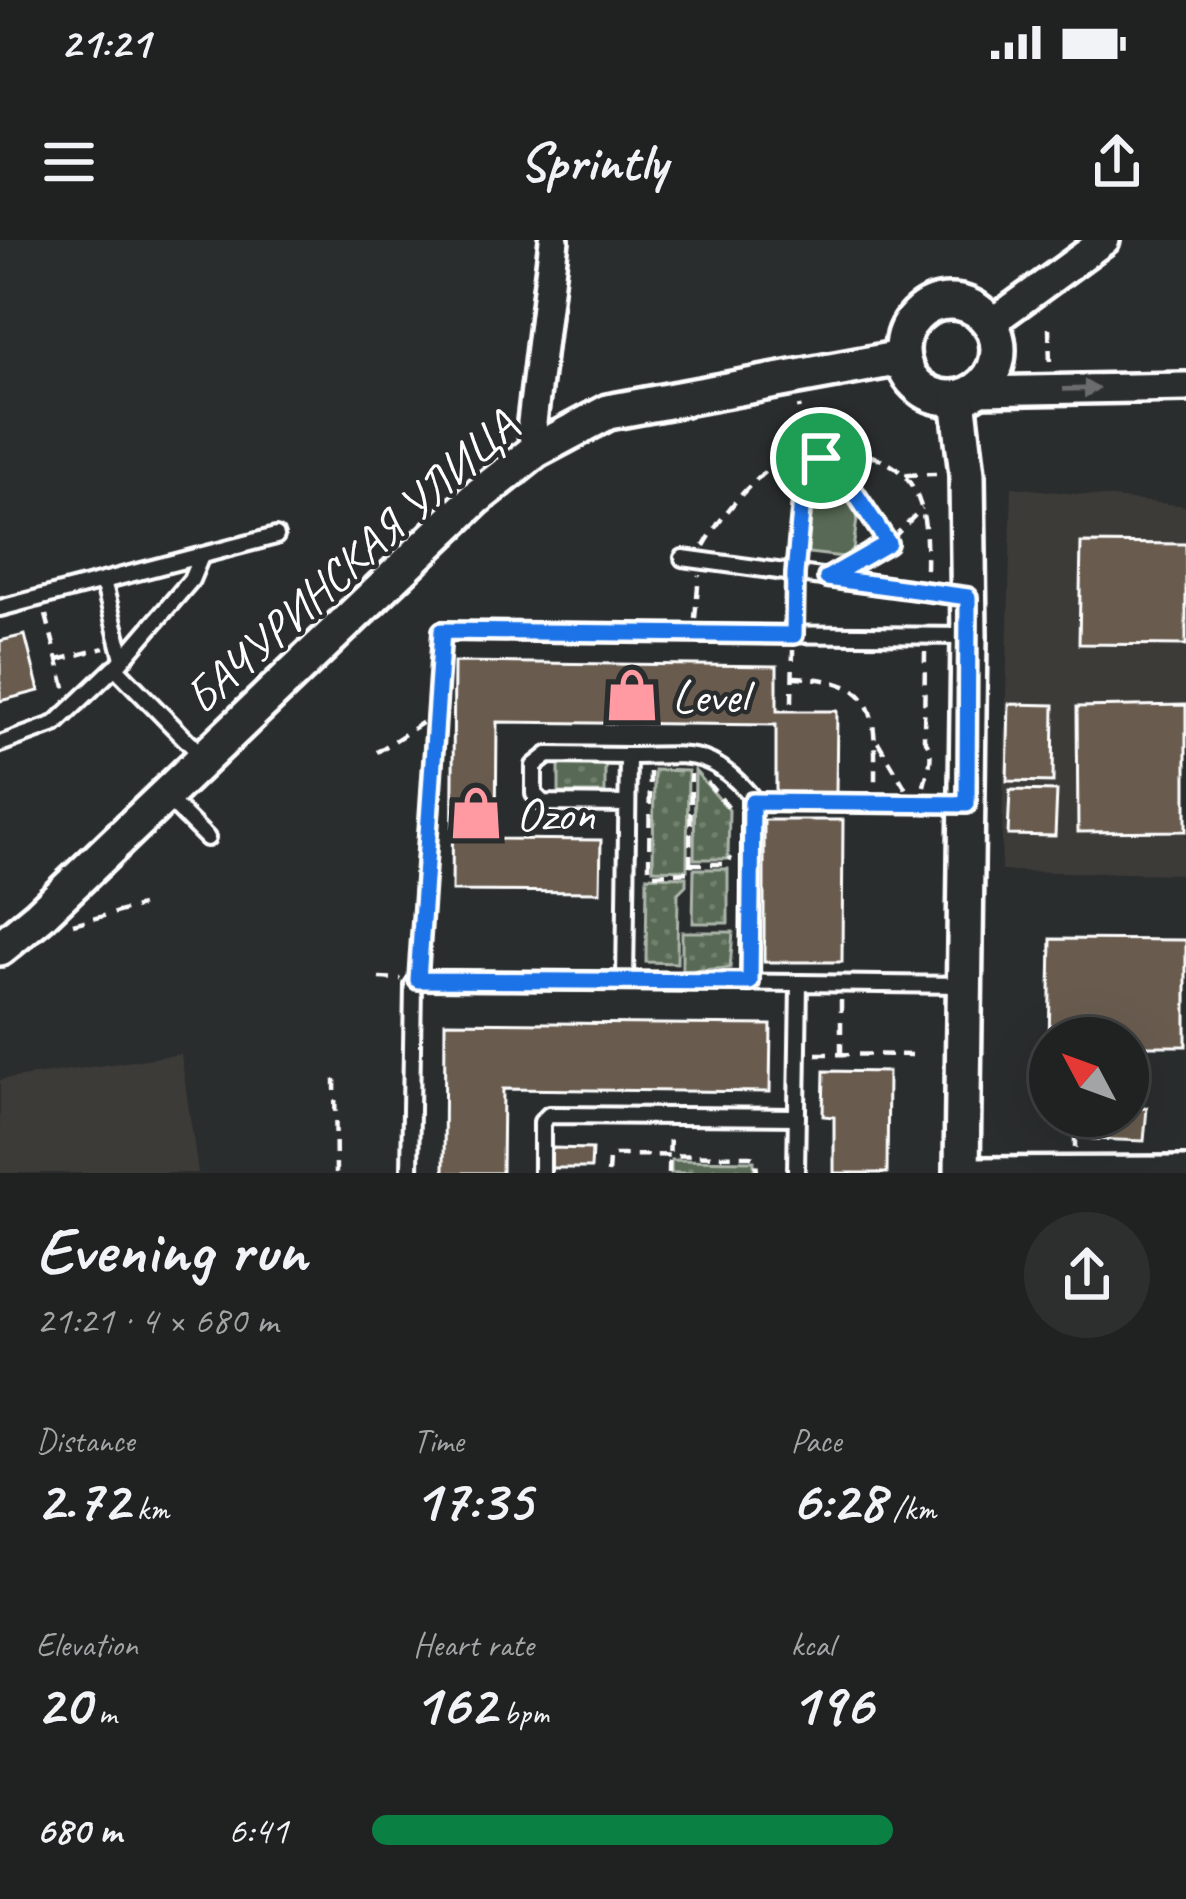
<!DOCTYPE html>
<meta charset="utf-8">
<style>
body{margin:0;font-family:Caveat,sans-serif;background:#2d2f2f;color:#f1f3f6;height:100vh;display:flex;flex-direction:column;font-size:45px;white-space:nowrap}
*{box-sizing:border-box;margin:0}
p{font-size:39px;color:#a2a4a5}
.icon{flex:none;width:66px;height:66px;fill:none;stroke:currentColor;stroke-width:2;stroke-linecap:round;stroke-linejoin:round}
.map{position:relative;height:933px;overflow:hidden}
.panel{display:flex;flex-direction:column;background:#202222;flex:1}
.panel>*{flex:none}
.needle{width:78px;rotate:311deg}
.fabs{position:absolute;left:1029px;top:777px;display:grid;gap:24px}
.fabs a{display:grid;place-items:center;width:120px;height:120px;border-radius:50%;background:#202222;box-shadow:0 12px 48px #0002,0 0 0 3px #3d3f40;font-size:60px}
.pin{position:absolute;display:grid;place-items:center;width:102px;height:102px;color:#fff;margin:-51px;border:6px solid #fff;border-radius:50%;box-shadow:0 3px 12px #0007}
.round{display:grid;place-items:center;flex:none;width:126px;height:126px;border-radius:63px;background:#2d2f2f}
.headline{display:flex;align-items:center;justify-content:space-between;height:204px;padding:0 36px}
h1{font-size:66px;font-weight:700;line-height:90px}
.metrics{display:grid;grid-template-columns:repeat(3,1fr);gap:18px;height:204px;padding:12px 36px}
.metrics div{display:grid;align-content:center}
.metrics b{font-size:60px;font-weight:700}
.metrics small{font-size:33px;font-weight:400}
.metrics p{font-size:33px}
ul{padding:0 36px;list-style:none;font-size:39px}
li{display:grid;grid-template-columns:192px 144px 1fr;align-items:center;height:90px}
li i{height:30px;border-radius:15px;background:#0b8043}
.status{display:flex;justify-content:space-between;align-items:center;height:84px;padding:0 60px;background:#202222;direction:ltr}
.status svg{height:33px;fill:currentColor}
header{display:flex;justify-content:space-between;align-items:center;height:156px;padding:0 36px;background:#202222;font-size:54px;font-weight:700}
.map>svg:first-child{display:block}
</style>
<div class="status"><b>21:21</b><svg viewBox="0 0 49 12"><path d="M0 12V9h3v3zM5 12V6h3v6zM10 12V3h3v9zM15 12V0h3v12zM26 1h20v11H26zM47 4h2v5h-2z"/></svg></div>
<header><svg class="icon" aria-label="menu" viewBox="0 0 24 24"><path d="M4 6h16M4 12h16M4 18h16"/></svg>Sprintly<svg class="icon" aria-label="share" viewBox="0 0 24 24"><path d="M12 15V3M7 8l5-5 5 5M5 13v7h14v-7"/></svg></header>
<div class="map">
<svg width="1186" height="933" viewBox="0 0 1186 933">
<defs>
<pattern id="park-dots" width="8" height="8" patternUnits="userSpaceOnUse" patternTransform="scale(3)"><rect width="8" height="8" fill="#596b55"/><path d="M2 2h.1M6 6h.1" fill="none" stroke="#72816e" stroke-width="1.8" stroke-linecap="round"/></pattern>
</defs>
<rect width="100%" height="100%" fill="#2a2d2e"/>
<filter id="ink" filterUnits="userSpaceOnUse"><feTurbulence type="fractalNoise" baseFrequency=".00833" numOctaves="2"/><feDisplacementMap in="SourceGraphic" scale="24" xChannelSelector="R" yChannelSelector="G"/><feConvolveMatrix kernelMatrix="1 2 1 2 8 2 1 2 1" color-interpolation-filters="sRGB"/></filter>
<g filter="url(#ink)">
<g fill="#3d3b38">
<polygon points="1012,247 1186,266 1186,634 1001,631"/>
<polygon points="181,814 198,933 0,933 0,840"/>
</g>
<g fill="url(#park-dots)" stroke="#acb5aa" stroke-width="3">
<rect x="559" y="524" width="46" height="29"/>
<polygon points="654,530 688,531 687,630 653,629"/>
<polygon points="695,531 729,570 728,619 694,619"/>
<polygon points="694,629 728,629 728,683 693,683"/>
<polygon points="647,636 686,637 686,645 678,653 677,723 646,722"/>
<polygon points="682,692 733,692 730,728 682,731"/>
<polygon points="671,920 754,921 754,933 671,933"/>
</g>
<polygon fill="#596b55" stroke="#acb5aa" stroke-width="3" points="807,257 859,263 852,318 800,312"/>
<g fill="#695c50" stroke="#fff" stroke-width="3">
<polygon points="1081,303 1186,304 1186,405 1079,404"/>
<polygon points="25,395 39,451 0,461 0,401"/>
<polygon points="454,422 777,426 777,471 837,471 836,554 776,554 776,485 497,482 496,599 601,600 600,652 452,651"/>
<polygon points="1009,464 1054,465 1053,542 1007,541"/>
<polygon points="1186,465 1186,591 1078,592 1077,467"/>
<polygon points="1010,550 1057,551 1055,596 1008,595"/>
<polygon points="764,580 843,580 842,722 764,722"/>
<polygon points="1051,699 1186,700 1186,806 1128,806 1128,798 1050,798 1049,805"/>
<polygon points="445,782 771,785 770,852 503,849 502,933 444,933"/>
<polygon points="824,831 888,832 887,933 834,933 834,877 823,876"/>
<polygon points="1147,868 1144,901 1092,899 1092,876 1128,876 1128,869"/>
<polygon points="551,908 592,909 591,928 551,928"/>
</g>
<g fill="none" stroke-linecap="round" stroke-linejoin="round">
<defs>
<g id="service">
<polyline points="683,318 968,357"/>
<polyline points="103,341 276,296"/>
<polyline points="0,368 103,341 123,418"/>
<polyline points="442,391 969,396"/>
<polyline points="119,424 191,340 201,316"/>
<polyline points="0,504 55,484 115,427 204,518"/>
<path d="M628,516C687,516 708,506 750,555V743"/>
<polyline points="165,556 207,598"/>
<polyline points="752,562 967,564"/>
<polyline points="625,741 628,516 548,515 534,526 534,554 543,563 627,564"/>
<polyline points="410,933 413,745 418,739 799,743"/>
<polyline points="542,933 542,882 549,875 797,877"/>
<polyline points="796,933 799,743 965,745"/>
</g>
<g id="minor">
<polyline points="991,83 1105,0"/>
<polyline points="976,151 1186,147"/>
<polyline points="535,211 532,182 554,0"/>
<polyline points="962,932 1186,931"/>
</g>
<g id="tertiary">
<circle cx="950" cy="110" r="48"/>
<polyline points="958,158 967,234 969,396 962,933"/>
<polyline points="0,708 39,676 476,258 535,211 608,172 901,118"/>
</g>
</defs>
<use href="#service" stroke="#fff" stroke-width="22"/>
<use href="#minor" stroke="#fff" stroke-width="36"/>
<use href="#tertiary" stroke="#fff" stroke-width="42"/>
<g stroke="#fff" stroke-width="4.5" stroke-dasharray="12 9" stroke-linecap="butt">
<polyline points="1049,88 1050,125"/>
<polyline points="807,208 853,250 888,303"/>
<polyline points="905,235 936,234"/>
<path d="M704,306C723,272 770,214 811,207C828,204 849,209 866,214C892,222 910,235 919,261C928,285 926,310 926,335"/>
<polyline points="797,315 807,208 799,166"/>
<polyline points="858,323 888,303 922,268"/>
<polyline points="46,375 66,451"/>
<polyline points="695,378 699,335"/>
<polyline points="794,381 794,350"/>
<polyline points="58,420 104,408"/>
<path d="M793,437C881,440 875,473 875,547"/>
<polyline points="792,462 793,410"/>
<polyline points="878,502 906,549"/>
<polyline points="377,512 436,474"/>
<polyline points="650,532 649,630 652,634 690,632 691,534"/>
<polyline points="707,542 731,570"/>
<path d="M924,546C927,531 937,514 924,499L925,412"/>
<polyline points="690,624 728,624 731,617"/>
<polyline points="73,684 141,666"/>
<polyline points="419,721 441,409"/>
<polyline points="379,738 401,739"/>
<polyline points="816,814 920,815"/>
<polyline points="841,814 841,760"/>
<polyline points="335,839 336,933"/>
<polyline points="1075,908 1075,876"/>
<polyline points="608,933 609,919 615,915 751,916 756,920 757,933"/>
<polyline points="669,933 670,891"/>
</g>
<use href="#service" stroke="#2a2d2e" stroke-width="14"/>
<use href="#minor" stroke="#2a2d2e" stroke-width="27"/>
<use href="#tertiary" stroke="#2a2d2e" stroke-width="33"/>
</g>
<defs><path id="oneway-solid" d="M-6-.8H1V-3.2L6.5 0L1 3.2V.8H-6Z" transform="scale(3)"/></defs>
<use fill="#6a6c6d" href="#oneway-solid" transform="translate(1081 149) rotate(-1)"/>
</g>
<g fill="none" stroke-linecap="round" stroke-linejoin="round" filter="url(#ink)">
<defs>
<polygon id="route" points="807,208 853,250 888,303 827,338 968,357 967,564 752,562 750,742 418,740 442,391 794,395 795,334"/>
</defs>
<use href="#route" stroke="#fff" stroke-width="24"/>
<use href="#route" stroke="#1a73e8" stroke-width="15"/>
</g>
<defs>
<symbol id="shop-bare" viewBox="-9 -9 18 18"><path d="M-5-2.5h2.3a2.7 3.5 0 0 1 5.4 0H5L5.5 6h-11ZM-1.5-2.5h3a1.5 2.3 0 0 0-3 0Z" fill="#ff9aa2" stroke="#2a2d2e" stroke-width="2.5" paint-order="stroke"/></symbol>
</defs>
<g fill-rule="evenodd">
<use href="#shop-bare" x="594" y="417" width="76" height="76"/>
<use href="#shop-bare" x="438" y="535" width="76" height="76"/>
</g>
<g text-anchor="middle" stroke-width="9" stroke-linejoin="round" paint-order="stroke">
<g font-size="48" fill="#fff" stroke="#2a2d2e">
<text transform="translate(350 321) rotate(-42)" y="17">БАЧУРИНСКАЯ УЛИЦА</text>
</g>
<g font-size="48" fill="#fff" stroke="#2a2d2e" text-anchor="start">
<text x="672" y="472">Level</text>
<text x="516" y="590">Ozon</text>
</g>
</g>
</svg>
<div class="fabs">
<a><svg class="needle" viewBox="-14 -14 28 28"><path d="M0-13l5 13h-10z" fill="#e53935"/><path d="M0 13l5-13h-10z" fill="#a2a4a5"/></svg></a>
</div>
<div class="pin" style="left:821px;top:218px;background:#1e9e55"><svg class="icon" aria-label="arrive" viewBox="0 0 24 24"><path d="M6 21V4h12l-3 4 3 4H6"/></svg></div>
</div>
<section class="panel">
<div class="headline"><div><h1>Evening run</h1><p>21:21 · 4 × 680 m</p></div><a class="round"><svg class="icon" aria-label="share" viewBox="0 0 24 24"><path d="M12 15V3M7 8l5-5 5 5M5 13v7h14v-7"/></svg></a></div>
<div class="metrics">
<div><p>Distance</p><b>2.72<small> km</small></b></div>
<div><p>Time</p><b>17:35</b></div>
<div><p>Pace</p><b>6:28<small> /km</small></b></div>
</div>
<div class="metrics">
<div><p>Elevation</p><b>20<small> m</small></b></div>
<div><p>Heart rate</p><b>162<small> bpm</small></b></div>
<div><p>kcal</p><b>196</b></div>
</div>
<ul>
<li><b>680 m</b>6:41<i style="width:67%"></i></li>
</ul>
</section>
